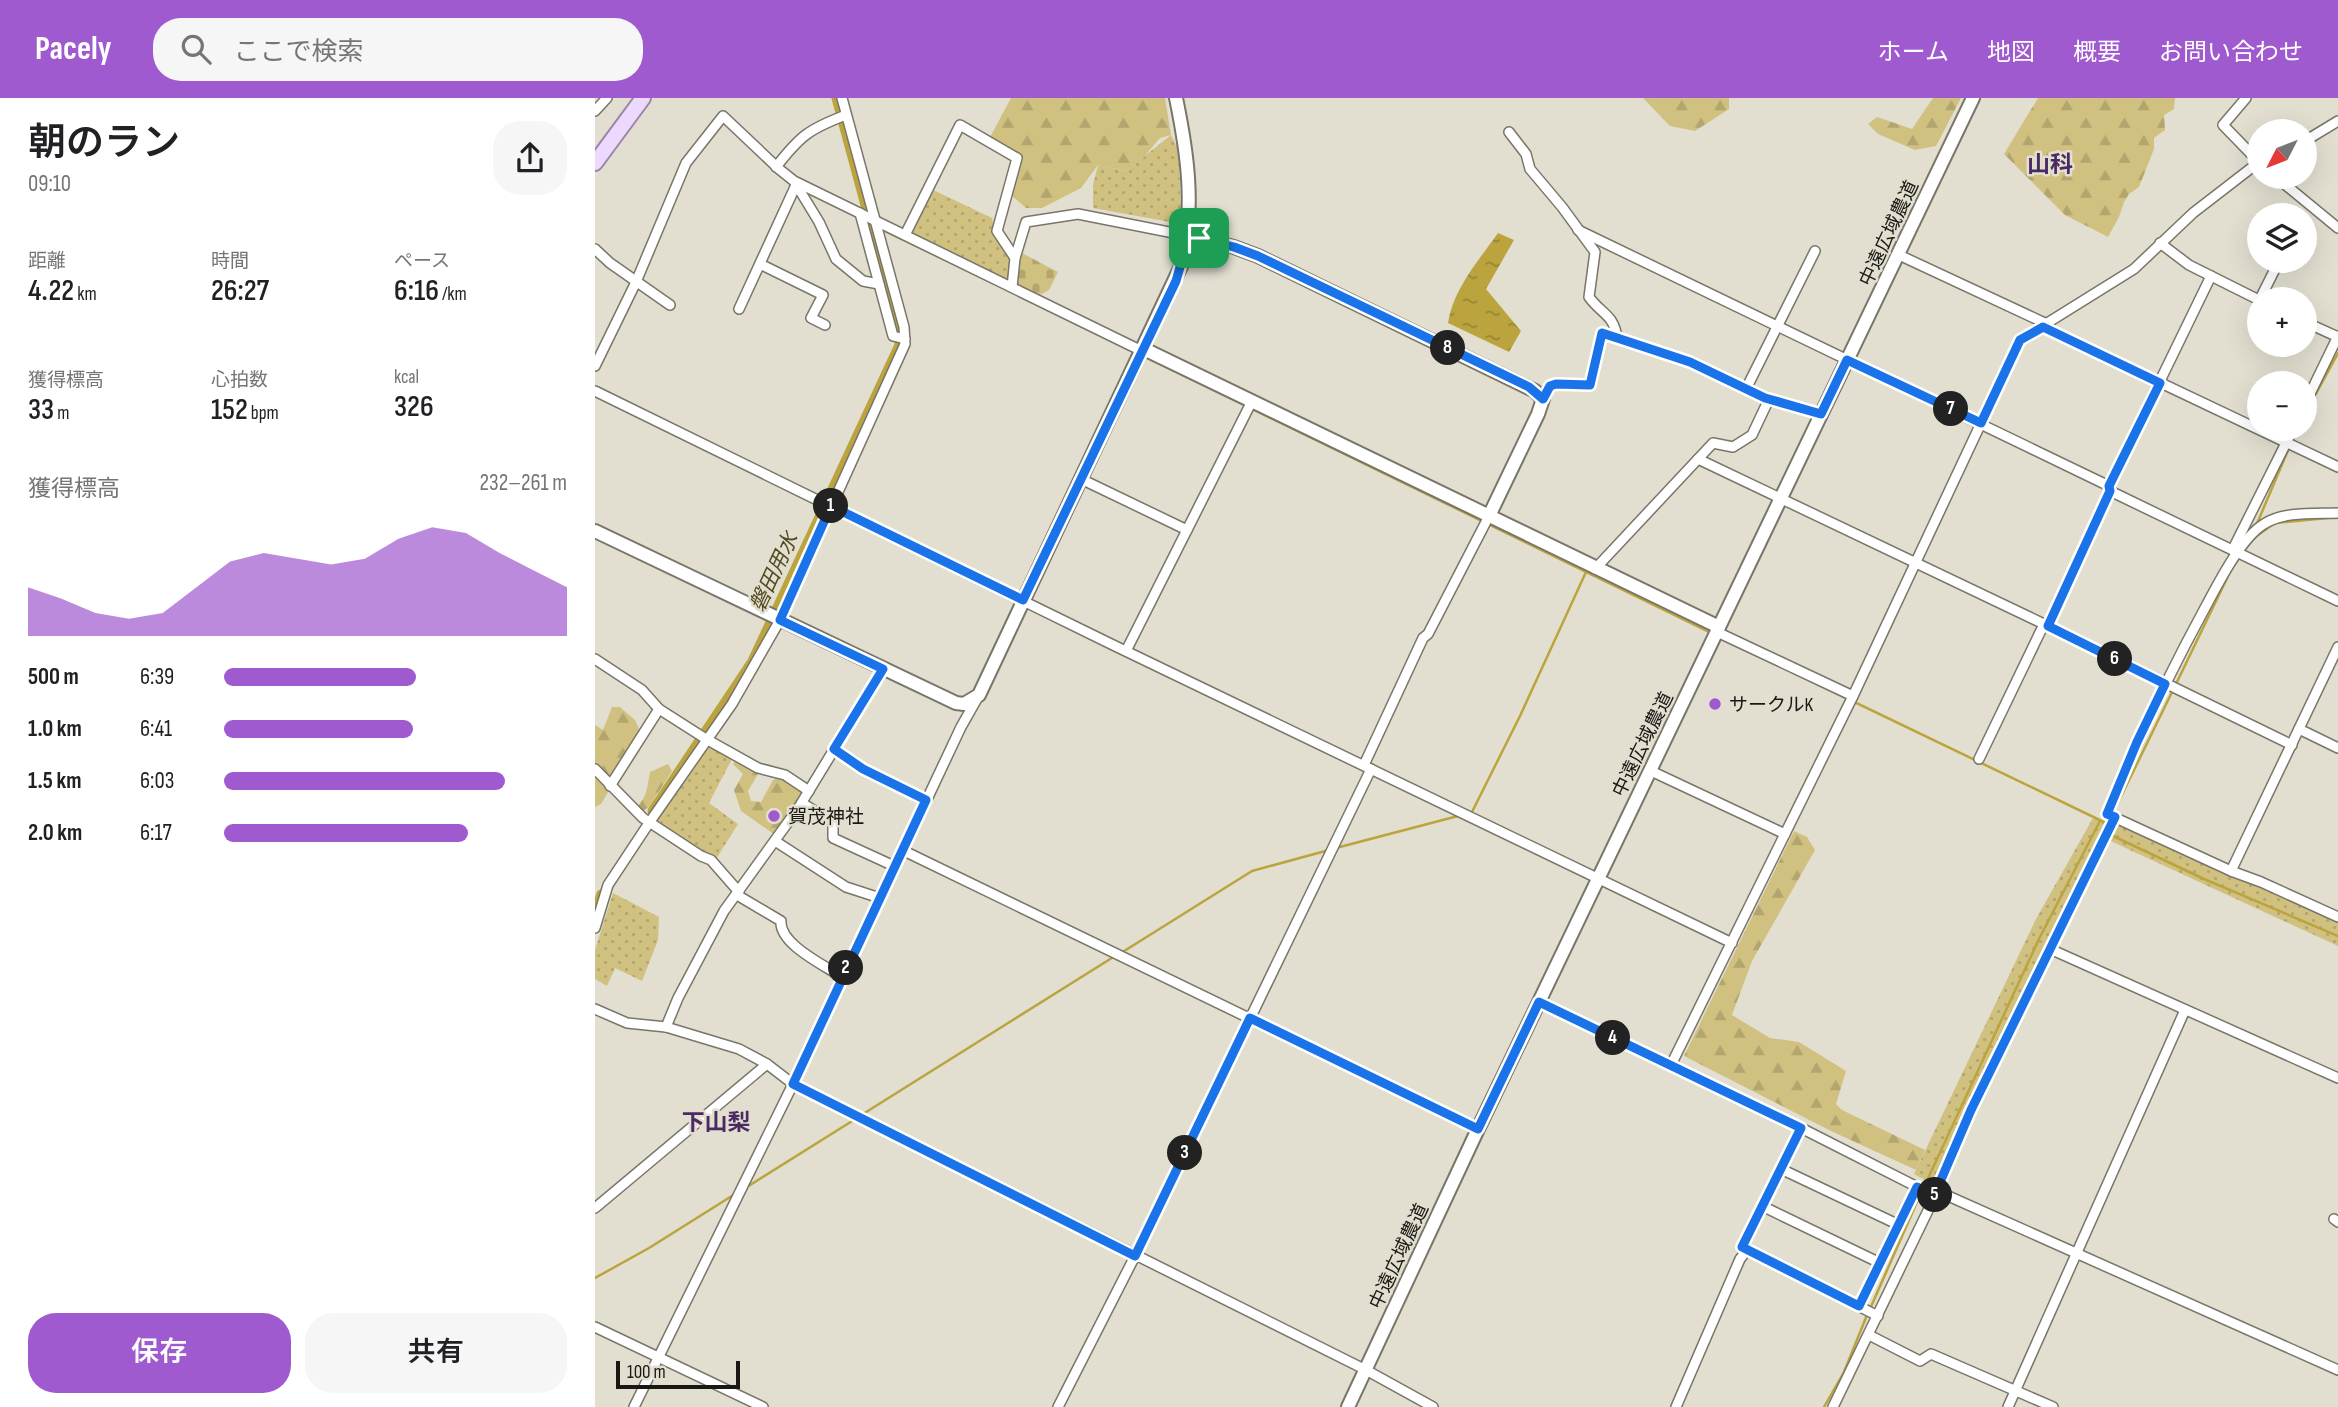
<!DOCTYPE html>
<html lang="ja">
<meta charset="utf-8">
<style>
body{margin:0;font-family:"Sofia Sans Condensed","Noto Sans JP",sans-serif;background:#f6f6f6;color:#202124;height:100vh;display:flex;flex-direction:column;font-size:26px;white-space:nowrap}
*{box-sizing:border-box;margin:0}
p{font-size:23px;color:#757577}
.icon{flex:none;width:38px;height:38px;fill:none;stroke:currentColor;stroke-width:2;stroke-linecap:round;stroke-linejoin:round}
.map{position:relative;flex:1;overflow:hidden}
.details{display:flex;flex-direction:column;background:#fff;width:595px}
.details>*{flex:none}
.needle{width:46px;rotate:228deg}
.fabs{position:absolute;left:1652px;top:21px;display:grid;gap:14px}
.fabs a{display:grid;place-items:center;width:70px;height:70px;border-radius:50%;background:#fff;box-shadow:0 7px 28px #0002;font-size:35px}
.scale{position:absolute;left:21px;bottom:18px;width:124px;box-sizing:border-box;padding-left:7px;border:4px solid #191813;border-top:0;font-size:19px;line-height:24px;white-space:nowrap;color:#191813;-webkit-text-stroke:5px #e2dfd1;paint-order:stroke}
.pin{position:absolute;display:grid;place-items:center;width:60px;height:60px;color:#fff;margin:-30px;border-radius:14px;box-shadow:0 4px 10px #0006}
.km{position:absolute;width:35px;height:35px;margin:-18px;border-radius:50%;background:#222;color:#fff;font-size:19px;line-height:35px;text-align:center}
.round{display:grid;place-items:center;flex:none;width:74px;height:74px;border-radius:28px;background:#f6f6f6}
.summary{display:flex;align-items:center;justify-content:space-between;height:119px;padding:0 28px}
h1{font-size:38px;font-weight:600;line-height:52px}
.figures{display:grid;grid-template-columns:repeat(3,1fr);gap:10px;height:119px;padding:7px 28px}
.figures div{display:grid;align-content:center}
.figures b{font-size:30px;font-weight:600}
.figures small{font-size:19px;font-weight:400}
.figures p{font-size:19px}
.chart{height:196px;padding:14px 28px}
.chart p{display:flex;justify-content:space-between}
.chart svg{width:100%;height:126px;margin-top:7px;fill:#a05acf;opacity:.7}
.action{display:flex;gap:14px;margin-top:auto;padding:14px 28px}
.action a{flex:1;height:80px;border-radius:28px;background:#a05acf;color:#fff;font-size:28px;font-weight:600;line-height:80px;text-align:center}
.action a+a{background:#f6f6f6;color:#202124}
ul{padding:0 28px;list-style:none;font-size:23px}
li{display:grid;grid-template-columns:112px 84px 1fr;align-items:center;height:52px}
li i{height:18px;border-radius:9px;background:#a05acf}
header{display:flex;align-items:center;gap:42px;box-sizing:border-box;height:98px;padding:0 35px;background:#a05acf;color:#fff}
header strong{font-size:33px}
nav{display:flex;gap:38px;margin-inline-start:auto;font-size:24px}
.search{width:490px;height:63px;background:#f6f6f6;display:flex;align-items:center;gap:18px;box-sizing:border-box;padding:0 24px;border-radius:28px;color:#757577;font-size:26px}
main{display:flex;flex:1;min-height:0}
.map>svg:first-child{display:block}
</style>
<header>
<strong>Pacely</strong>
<div class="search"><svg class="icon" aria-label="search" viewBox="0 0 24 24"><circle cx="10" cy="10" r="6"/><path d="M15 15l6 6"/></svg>ここで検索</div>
<nav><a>ホーム</a><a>地図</a><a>概要</a><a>お問い合わせ</a></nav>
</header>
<main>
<section class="details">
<div class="summary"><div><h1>朝のラン</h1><p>09:10</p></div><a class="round"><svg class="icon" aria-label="share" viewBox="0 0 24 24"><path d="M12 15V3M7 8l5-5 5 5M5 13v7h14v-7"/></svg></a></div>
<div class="figures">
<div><p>距離</p><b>4.22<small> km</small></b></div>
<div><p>時間</p><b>26:27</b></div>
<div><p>ペース</p><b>6:16<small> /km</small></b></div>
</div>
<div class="figures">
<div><p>獲得標高</p><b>33<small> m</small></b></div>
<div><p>心拍数</p><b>152<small> bpm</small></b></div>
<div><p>kcal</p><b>326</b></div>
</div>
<div class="chart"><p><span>獲得標高</span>232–261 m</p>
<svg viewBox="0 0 160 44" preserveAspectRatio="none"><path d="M0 44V27L10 31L20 36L30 38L40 36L50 27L60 18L70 15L80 17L90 19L100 17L110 10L120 6L130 8L140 15L150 21L160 27V44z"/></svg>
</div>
<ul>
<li><b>500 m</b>6:39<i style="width:56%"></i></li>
<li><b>1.0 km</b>6:41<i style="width:55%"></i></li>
<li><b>1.5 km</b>6:03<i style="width:82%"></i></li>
<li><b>2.0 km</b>6:17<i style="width:71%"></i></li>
</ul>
<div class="action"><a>保存</a><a>共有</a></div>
</section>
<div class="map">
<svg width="1743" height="1309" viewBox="0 0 1743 1309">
<defs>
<pattern id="grass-dots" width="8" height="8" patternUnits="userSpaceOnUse" patternTransform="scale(1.75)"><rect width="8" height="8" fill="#d0c180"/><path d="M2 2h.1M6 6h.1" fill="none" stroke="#b2a56e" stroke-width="1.8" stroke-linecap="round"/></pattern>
<pattern id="forest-firs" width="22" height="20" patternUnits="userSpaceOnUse" patternTransform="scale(1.75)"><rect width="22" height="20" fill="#d0c180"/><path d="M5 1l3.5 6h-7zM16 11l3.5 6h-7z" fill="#b2a56e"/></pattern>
<pattern id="cemetery-stones" width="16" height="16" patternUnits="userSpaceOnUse" patternTransform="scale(1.75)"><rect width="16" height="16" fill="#d0c180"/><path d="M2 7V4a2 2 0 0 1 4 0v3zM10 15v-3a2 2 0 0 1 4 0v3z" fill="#b2a56e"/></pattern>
<pattern id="water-ripples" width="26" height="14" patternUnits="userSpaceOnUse" patternTransform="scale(1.75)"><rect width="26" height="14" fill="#bba43d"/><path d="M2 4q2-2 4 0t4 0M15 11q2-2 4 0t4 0" fill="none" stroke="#978532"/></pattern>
</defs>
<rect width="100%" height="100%" fill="#e2dfd1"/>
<g fill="url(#grass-dots)">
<polygon points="576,37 584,53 586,126 498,110 498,87 503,67 531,73"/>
<polygon points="336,91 397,120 401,142 416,160 412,182 315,134"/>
<polygon points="111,641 139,657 114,705 143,726 121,761 62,722"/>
<polygon points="1498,720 1513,726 1337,1086 1319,1076 1441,821"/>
<polygon points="1518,722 1743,820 1743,848 1509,740"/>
<polygon points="18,795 64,819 63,842 47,883 20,870 12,888 0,881 0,852"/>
</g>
<g fill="url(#forest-firs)">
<polygon points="416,0 570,0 576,37 565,40 549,59 531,73 503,67 486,90 447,110 431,110 416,97 421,56 393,43"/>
<polygon points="1048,0 1134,0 1134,11 1100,33 1075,28"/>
<polygon points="1338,0 1366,0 1341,48 1320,52 1283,36 1273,26 1282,19 1317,31"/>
<polygon points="1443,0 1580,0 1579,11 1569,17 1570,32 1559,40 1559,51 1544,89 1534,96 1529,104 1524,119 1513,139 1470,117 1409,56"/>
<polygon points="17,609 25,609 40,622 47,638 6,706 0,709 0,627 8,632"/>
<polygon points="143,659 163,676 153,693 156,703 166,704 178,682 188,677 214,693 183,739 146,713 139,692 148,676 138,666"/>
<path d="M73,666L77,673L54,709L48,713L42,709C53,697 52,689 55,674Z"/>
<polygon points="1199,733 1212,739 1220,752 1157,863 1137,917 1175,940 1204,944 1251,973 1241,1006 1247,1012 1330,1052 1321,1072 1236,1033 1089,958"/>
</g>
<polygon fill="url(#cemetery-stones)" points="427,155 463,174 454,192 443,198 420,186"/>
<path fill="url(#water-ripples)" d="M903,135L919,142L891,191L926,233L914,254L853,225C858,191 884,162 903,135Z"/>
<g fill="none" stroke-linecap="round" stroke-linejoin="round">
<g stroke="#bba43d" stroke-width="2.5">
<polyline points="284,130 398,185"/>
<polyline points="549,258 1116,535"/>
<polyline points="1710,316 1743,255"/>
<polyline points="1661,428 1694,350"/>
<polyline points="1660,439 1680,425 1733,420"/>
<polyline points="1197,574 1513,726"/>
<polyline points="1581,586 1636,472 1653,447"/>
<polyline points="873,715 877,714 925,618 991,474"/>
<polyline points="1518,715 1578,592"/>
<polyline points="1516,737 1609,781 1743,838"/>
<polyline points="741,750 863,718"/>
<polyline points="526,855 657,773 734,752"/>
<polyline points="268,1016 520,858"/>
<polyline points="152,1089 262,1020"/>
<polyline points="1329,1089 1444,841 1505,723"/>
<polyline points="0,1180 54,1150 140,1096"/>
<polyline points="1275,1211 1326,1095"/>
<polyline points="1229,1309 1249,1274 1272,1217"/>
</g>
<g stroke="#bba43d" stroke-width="9">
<polyline points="57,713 157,563 304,247 304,233 241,0"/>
<polyline points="0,814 6,796"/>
</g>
<defs>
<g id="street">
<polyline points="1651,0 1628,27 1664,64"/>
<polyline points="0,13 12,0"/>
<path d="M914,34L931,56L935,71L967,109L1000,154L994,199C1006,216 1019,216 1022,240"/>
<polyline points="1710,43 1743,23"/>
<path d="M181,69C205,38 214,31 251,17"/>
<polyline points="1681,79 1743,130"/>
<polyline points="199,83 224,124 241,161 268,183 284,186"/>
<polyline points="265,115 298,238 310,241"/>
<polyline points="983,132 1514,388"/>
<polyline points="310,137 365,27 422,60 402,133 420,160 417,189"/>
<polyline points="1565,145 1594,167 1664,202"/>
<polyline points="0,151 15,165 75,207"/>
<polyline points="1304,157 1452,226"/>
<polyline points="420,160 431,124 483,116 594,138"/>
<polyline points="165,166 228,197 216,220 230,227"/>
<polyline points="1665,201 1684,163"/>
<polyline points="144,211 201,87"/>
<polyline points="1710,224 1743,239"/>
<polyline points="1448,229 1743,369"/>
<polyline points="0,268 41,184 91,65 128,18 184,71 199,83 547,253"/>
<polyline points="1151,291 1220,153"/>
<polyline points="0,293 516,546 1137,845"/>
<polyline points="948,301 955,288 961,286 995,287 1007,235 1095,264 1170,300 1226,316"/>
<polyline points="1710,306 1743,238"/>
<polyline points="1103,361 1118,345 1138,349 1157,337 1174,301"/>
<polyline points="486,381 592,432"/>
<polyline points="1515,393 1743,503"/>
<path d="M1743,415C1720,416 1689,413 1669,426C1646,440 1624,484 1611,508C1574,576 1541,645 1512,716L1636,773L1666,784L1743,819"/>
<polyline points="1638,451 1698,331"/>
<polyline points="1000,471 1103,361 1449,526"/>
<polyline points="1453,528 1697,647"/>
<polyline points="1122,534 1258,598"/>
<polyline points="531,553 656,305"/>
<polyline points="0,561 47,592 64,611 111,641 163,670 190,677 214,693"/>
<polyline points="1704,631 1743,650"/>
<polyline points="239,651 268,671 331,702"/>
<polyline points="1384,661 1449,526 1453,528 1515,393 1514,388 1616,178"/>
<polyline points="769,667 828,540 833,536 894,418"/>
<polyline points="0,671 48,720 106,758 116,762 144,794"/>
<polyline points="1056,673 1190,736"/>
<polyline points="15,688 64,611"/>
<polyline points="207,705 238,724 238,740 299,768"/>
<polyline points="180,743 251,789 285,800"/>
<polyline points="307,752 883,1031"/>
<polyline points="1636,773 1743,549"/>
<path d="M142,797L186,823C184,846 229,867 247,879"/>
<polyline points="0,830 13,787 54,725 137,606 185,522 310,246 309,229 247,0"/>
<polyline points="1455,851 1743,980"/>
<polyline points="944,904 1206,1030 1340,1098"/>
<polyline points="0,911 32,925 71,929 144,951 172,966 198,986 771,1272 838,1309"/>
<polyline points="71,929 83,900 129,813 204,709 288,571"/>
<polyline points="1076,967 1258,598 1425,242 1539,171 1598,115 1664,64"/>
<polyline points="1206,1030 1147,1149 1283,1218"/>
<polyline points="1186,1071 1304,1127"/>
<polyline points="1342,1093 1743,1272"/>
<polyline points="1167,1108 1285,1165"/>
<polyline points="0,1110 172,966"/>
<polyline points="1739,1121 1743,1124"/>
<polyline points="1264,1208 1322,1089"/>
<polyline points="0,1229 168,1309"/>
<polyline points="1274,1237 1325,1263 1336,1256 1458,1309"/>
<polyline points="39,1309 198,986 366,629 383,599"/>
<polyline points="463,1309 540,1158 776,671"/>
<polyline points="1081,1309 1145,1161 1152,1152"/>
<polyline points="1238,1309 1340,1098 1376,1012 1520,719"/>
<polyline points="1413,1309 1590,912"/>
</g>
<g id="secondary">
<polyline points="594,138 639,149 663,158 940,293 948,301 943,316 894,418"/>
<polyline points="549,251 1124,529"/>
<path d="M0,433L361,605L369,606L384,597L588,164C599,105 593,58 581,0"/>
<polyline points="753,1309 883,1031 1378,0"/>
</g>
<polyline id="primary" points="0,65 48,0"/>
</defs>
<use href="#street" stroke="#787569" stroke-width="12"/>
<use href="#secondary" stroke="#787569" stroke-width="16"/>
<use href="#primary" stroke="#9c85ab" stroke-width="18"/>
<use href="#street" stroke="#fff" stroke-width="9"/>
<use href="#secondary" stroke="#fff" stroke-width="12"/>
<use href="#primary" stroke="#eed9fe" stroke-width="14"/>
</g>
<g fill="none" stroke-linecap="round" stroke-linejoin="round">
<defs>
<polygon id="route" points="594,138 639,149 663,158 934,289 948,301 955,288 961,286 995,287 1007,235 1095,264 1170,300 1226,316 1252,262 1386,325 1425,242 1448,229 1565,285 1514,388 1515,393 1453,528 1570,586 1542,644 1512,716 1520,719 1376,1012 1339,1098 1322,1089 1264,1208 1147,1149 1206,1030 944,904 883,1031 655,920 540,1158 198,986 331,702 268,671 239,651 288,571 185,522 236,408 428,502 581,183"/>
</defs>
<use href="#route" stroke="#fff" stroke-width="14"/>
<use href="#route" stroke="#1a73e8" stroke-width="9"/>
</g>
<g fill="#a05acf" stroke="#e2dfd1" stroke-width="2.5">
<circle cx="1120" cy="606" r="7"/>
<circle cx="179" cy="718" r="7"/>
</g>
<g text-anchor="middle" stroke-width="5" stroke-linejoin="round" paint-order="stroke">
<g font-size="19" fill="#191813" stroke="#e2dfd1">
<text transform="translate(1293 135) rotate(-65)" y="7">中遠広域農道</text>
<text transform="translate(1047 646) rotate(-64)" y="7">中遠広域農道</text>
<text transform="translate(803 1158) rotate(-65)" y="7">中遠広域農道</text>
</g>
<g font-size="19" fill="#191813" stroke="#e2dfd1" text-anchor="start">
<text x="1134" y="613">サークルK</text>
<text x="193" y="725">賀茂神社</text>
</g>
<g font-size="21" font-style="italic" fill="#544a20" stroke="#e2dfd1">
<text transform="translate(179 474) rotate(-65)" y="7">磐田用水</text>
</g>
<g font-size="23" font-weight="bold" fill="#4b2962" stroke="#e2dfd1">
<text x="1455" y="74">山科</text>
<text x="121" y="1032">下山梨</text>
</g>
</g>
</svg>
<div class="fabs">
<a><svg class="needle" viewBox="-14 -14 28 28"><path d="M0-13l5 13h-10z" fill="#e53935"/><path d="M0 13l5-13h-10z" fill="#757577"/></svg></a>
<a><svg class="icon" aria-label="layers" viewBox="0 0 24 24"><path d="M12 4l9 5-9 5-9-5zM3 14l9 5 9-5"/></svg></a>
<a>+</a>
<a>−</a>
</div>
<div class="scale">100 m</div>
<div class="pin" style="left:604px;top:140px;background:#1e9e55"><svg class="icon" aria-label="arrive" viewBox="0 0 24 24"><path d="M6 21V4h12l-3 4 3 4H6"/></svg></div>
<b class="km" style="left:236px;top:408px">1</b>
<b class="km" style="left:251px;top:870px">2</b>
<b class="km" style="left:590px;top:1055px">3</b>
<b class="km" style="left:1018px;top:940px">4</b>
<b class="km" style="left:1340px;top:1097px">5</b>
<b class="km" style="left:1520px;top:561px">6</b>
<b class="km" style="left:1356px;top:311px">7</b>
<b class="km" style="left:853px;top:250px">8</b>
</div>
</main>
